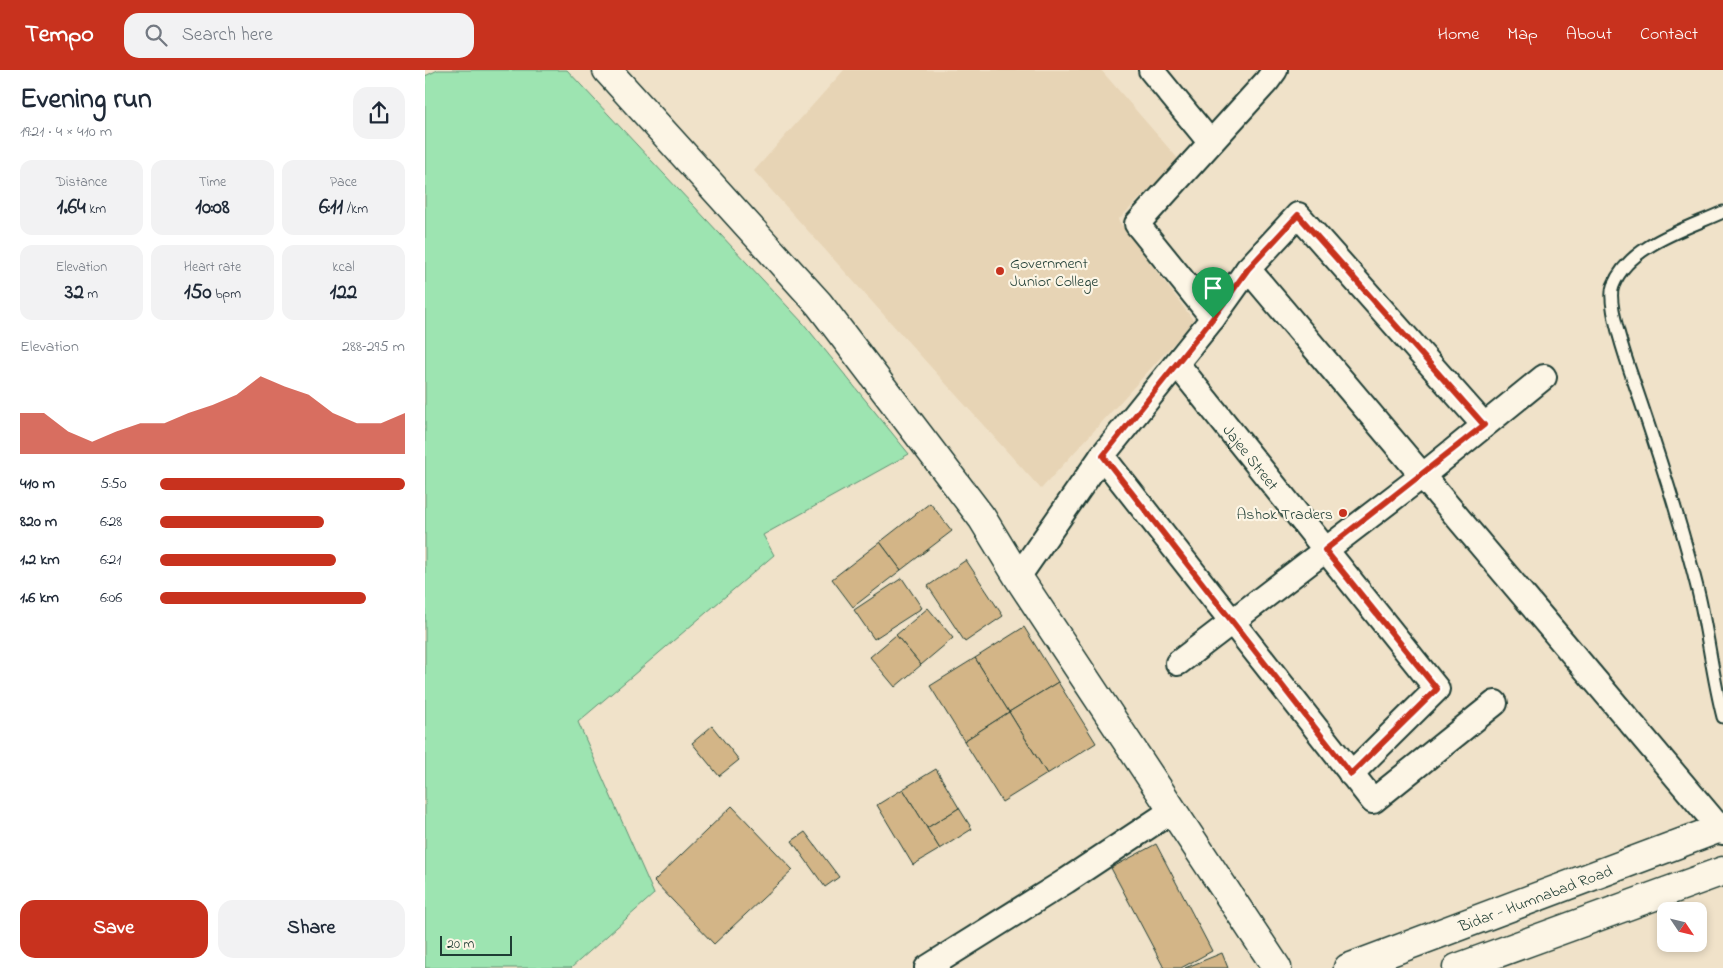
<!DOCTYPE html>
<meta charset="utf-8">
<style>
body{margin:0;font-family:"Indie Flower",sans-serif;background:#f2f2f3;color:#1f2937;height:100vh;display:flex;flex-direction:column;font-size:19px;white-space:nowrap}
*{box-sizing:border-box;margin:0}
p{font-size:16px;color:#747a83}
.icon{flex:none;width:28px;height:28px;fill:none;stroke:currentColor;stroke-width:2;stroke-linecap:round;stroke-linejoin:round}
.map{position:relative;flex:1;overflow:hidden}
.side{display:flex;flex-direction:column;background:#fff;width:425px}
.side>*{flex:none}
.needle{width:32px;rotate:125deg}
.fabs{position:absolute;left:1232px;top:832px;display:grid;gap:10px}
.fabs a{display:grid;place-items:center;width:50px;height:50px;border-radius:10px;background:#fff;box-shadow:0 2px 8px #0003;font-size:25px}
.scale{position:absolute;left:15px;bottom:12px;width:72px;box-sizing:border-box;padding-left:5px;border:2px solid #1f3d34;border-top:0;font-size:14px;line-height:18px;white-space:nowrap;color:#1f3d34;-webkit-text-stroke:4px #fcf5e5;paint-order:stroke}
.pin{position:absolute;display:grid;place-items:center;width:42px;height:42px;color:#fff;margin:-51px -21px;border-radius:50% 50% 50% 0;rotate:-45deg;box-shadow:0 0 5px #0007}
.pin .icon{rotate:45deg}
.round{display:grid;place-items:center;flex:none;width:52px;height:52px;border-radius:15px;background:#f2f2f3}
.summary{display:flex;align-items:center;justify-content:space-between;height:85px;padding:0 20px}
h1{font-size:28px;font-weight:700;line-height:38px}
.stats{display:grid;grid-template-columns:repeat(3,1fr);gap:8px;height:85px;padding:5px 20px}
.stats div{display:grid;align-content:center;border-radius:12px;background:#f2f2f3;text-align:center}
.stats b{font-size:21px;font-weight:700}
.stats small{font-size:14px;font-weight:400}
.stats p{font-size:14px}
.chart{height:140px;padding:10px 20px}
.chart p{display:flex;justify-content:space-between}
.chart svg{width:100%;height:90px;margin-top:5px;fill:#c8321e;opacity:.7}
.primary-button{display:flex;gap:10px;margin-top:auto;padding:10px 20px}
.primary-button a{flex:1;height:58px;border-radius:15px;background:#c8321e;color:#fff;font-size:20px;font-weight:700;line-height:58px;text-align:center}
.primary-button a+a{background:#f2f2f3;color:#1f2937}
ul{padding:0 20px;list-style:none;font-size:16px}
li{display:grid;grid-template-columns:80px 60px 1fr;align-items:center;height:38px}
li i{height:12px;border-radius:6px;background:#c8321e}
header{display:flex;align-items:center;gap:30px;box-sizing:border-box;height:70px;padding:0 25px;background:#c8321e;color:#fff}
header strong{font-size:24px}
nav{display:flex;gap:28px;margin-inline-start:auto;font-size:18px}
.search{width:350px;height:45px;background:#f2f2f3;display:flex;align-items:center;gap:12px;box-sizing:border-box;padding:0 18px;border-radius:15px;color:#747a83;font-size:19px}
main{display:flex;flex:1;min-height:0}
.map>svg:first-child{display:block}
</style>
<header>
<strong>Tempo</strong>
<div class="search"><svg class="icon" aria-label="search" viewBox="0 0 24 24"><circle cx="10" cy="10" r="6"/><path d="M15 15l6 6"/></svg>Search here</div>
<nav><a>Home</a><a>Map</a><a>About</a><a>Contact</a></nav>
</header>
<main>
<section class="side">
<div class="summary"><div><h1>Evening run</h1><p>19:21 · 4 × 410 m</p></div><a class="round"><svg class="icon" aria-label="share" viewBox="0 0 24 24"><path d="M12 15V3M7 8l5-5 5 5M5 13v7h14v-7"/></svg></a></div>
<div class="stats">
<div><p>Distance</p><b>1.64<small> km</small></b></div>
<div><p>Time</p><b>10:08</b></div>
<div><p>Pace</p><b>6:11<small> /km</small></b></div>
</div>
<div class="stats">
<div><p>Elevation</p><b>32<small> m</small></b></div>
<div><p>Heart rate</p><b>150<small> bpm</small></b></div>
<div><p>kcal</p><b>122</b></div>
</div>
<div class="chart"><p><span>Elevation</span>288–295 m</p>
<svg viewBox="0 0 160 44" preserveAspectRatio="none"><path d="M0 44V24L10 24L20 33L30 38L40 33L50 29L60 29L70 24L80 20L90 15L100 6L110 11L120 15L130 24L140 29L150 29L160 24V44z"/></svg>
</div>
<ul>
<li><b>410 m</b>5:50<i style="width:100%"></i></li>
<li><b>820 m</b>6:28<i style="width:67%"></i></li>
<li><b>1.2 km</b>6:21<i style="width:72%"></i></li>
<li><b>1.6 km</b>6:06<i style="width:84%"></i></li>
</ul>
<div class="primary-button"><a>Save</a><a>Share</a></div>
</section>
<div class="map">
<svg width="1298" height="898" viewBox="0 0 1298 898">
<rect width="100%" height="100%" fill="#f0e2c9"/>
<filter id="ink" filterUnits="userSpaceOnUse"><feTurbulence type="fractalNoise" baseFrequency=".02" numOctaves="2"/><feDisplacementMap in="SourceGraphic" scale="10" xChannelSelector="R" yChannelSelector="G"/><feConvolveMatrix kernelMatrix="1 2 1 2 8 2 1 2 1" color-interpolation-filters="sRGB"/></filter>
<g filter="url(#ink)">
<polygon fill="#e7d4b5" points="419,0 676,0 754,90 693,150 769,251 616,419 329,101"/>
<polygon fill="#9de4b1" stroke="#5e9072" points="13,0 142,0 378,253 484,384 338,465 349,485 153,652 229,824 146,898 0,898 0,6"/>
<g fill="#d3b587" stroke="#1f3d34">
<polygon points="505,433 527,461 476,500 455,472"/>
<polygon points="455,472 476,500 428,537 407,509"/>
<polygon points="541,490 578,546 540,572 503,516"/>
<polygon points="477,508 497,538 449,569 429,540"/>
<polygon points="503,538 528,568 496,595 471,565"/>
<polygon points="599,557 633,612 584,642 550,588"/>
<polygon points="471,565 496,595 470,617 445,587"/>
<polygon points="550,588 584,642 539,671 505,616"/>
<polygon points="633,612 671,673 622,704 584,642"/>
<polygon points="584,642 622,704 577,732 539,671"/>
<polygon points="287,656 314,690 294,706 267,673"/>
<polygon points="511,699 534,738 502,758 478,719"/>
<polygon points="478,719 515,779 488,795 452,735"/>
<polygon points="307,736 368,800 289,874 229,811"/>
<polygon points="534,738 547,759 515,779 502,758"/>
<polygon points="380,762 414,807 400,817 367,771"/>
<polygon points="731,774 787,881 756,898 739,898 686,798"/>
<polygon points="797,883 803,898 760,898"/>
</g>
<g fill="none" stroke-linecap="round" stroke-linejoin="round">
<defs>
<path id="lane" d="M1298,142C1261,159 1204,175 1188,216C1181,234 1204,298 1211,318C1234,385 1256,452 1273,521C1283,562 1287,605 1298,647"/>
<g id="street">
<polyline points="726,0 785,72"/>
<polyline points="823,199 873,145 1059,355"/>
<polyline points="788,248 823,199 1298,762"/>
<path id="s1" d="M752,294L1012,619L926,704"/>
<polyline points="677,386 948,731 1070,633"/>
<polyline points="593,507 677,386 788,248 712,154 842,11 850,0"/>
<polyline points="753,593 997,406 1119,307"/>
<polyline points="502,898 641,811 748,740"/>
</g>
<g id="secondary">
<polyline points="182,0 394,234 557,448 593,507 852,898"/>
<path id="s2" d="M923,898L1298,757"/>
<polyline points="1032,898 1298,801"/>
</g>
</defs>
<use href="#lane" stroke="#1f3d34" stroke-width="15"/>
<use href="#street" stroke="#1f3d34" stroke-width="28"/>
<use href="#secondary" stroke="#1f3d34" stroke-width="31"/>
<use href="#lane" stroke="#fcf5e5" stroke-width="11"/>
<use href="#street" stroke="#fcf5e5" stroke-width="24"/>
<use href="#secondary" stroke="#fcf5e5" stroke-width="28"/>
</g>
</g>
<g fill="none" stroke-linecap="round" stroke-linejoin="round" filter="url(#ink)">
<defs>
<polygon id="route" points="873,145 1059,355 900,480 1012,619 926,704 678,386 788,248 823,199"/>
</defs>
<use href="#route" stroke="#fff" stroke-width="10"/>
<use href="#route" stroke="#c8321e" stroke-width="6"/>
</g>
<g fill="#c8321e" stroke="#fcf5e5" stroke-width="2">
<circle cx="575" cy="201" r="5"/>
<circle cx="918" cy="443" r="5"/>
</g>
<g text-anchor="middle" stroke-width="4.5" stroke-linejoin="round" paint-order="stroke">
<g font-size="16" fill="#1f3d34" stroke="#fcf5e5" text-anchor="start">
<text x="585" y="198">Government<tspan x="585" dy="18">Junior College</tspan></text>
<text x="908" y="449" text-anchor="end">Ashok Traders</text>
</g>
<g font-size="16" fill="#1f3d34" stroke="#fcf5e5">
<text dy="6" stroke="none"><textPath href="#s1" startOffset="119">Jajee Street</textPath></text>
<text dy="6" stroke="none"><textPath href="#s2" startOffset="200">Bidar - Humnabad Road</textPath></text>
</g>
</g>
</svg>
<div class="fabs">
<a><svg class="needle" viewBox="-14 -14 28 28"><path d="M0-13l5 13h-10z" fill="#e53935"/><path d="M0 13l5-13h-10z" fill="#747a83"/></svg></a>
</div>
<div class="scale">20 m</div>
<div class="pin" style="left:788px;top:248px;background:#1e9e55"><svg class="icon" aria-label="arrive" viewBox="0 0 24 24"><path d="M6 21V4h12l-3 4 3 4H6"/></svg></div>
</div>
</main>
